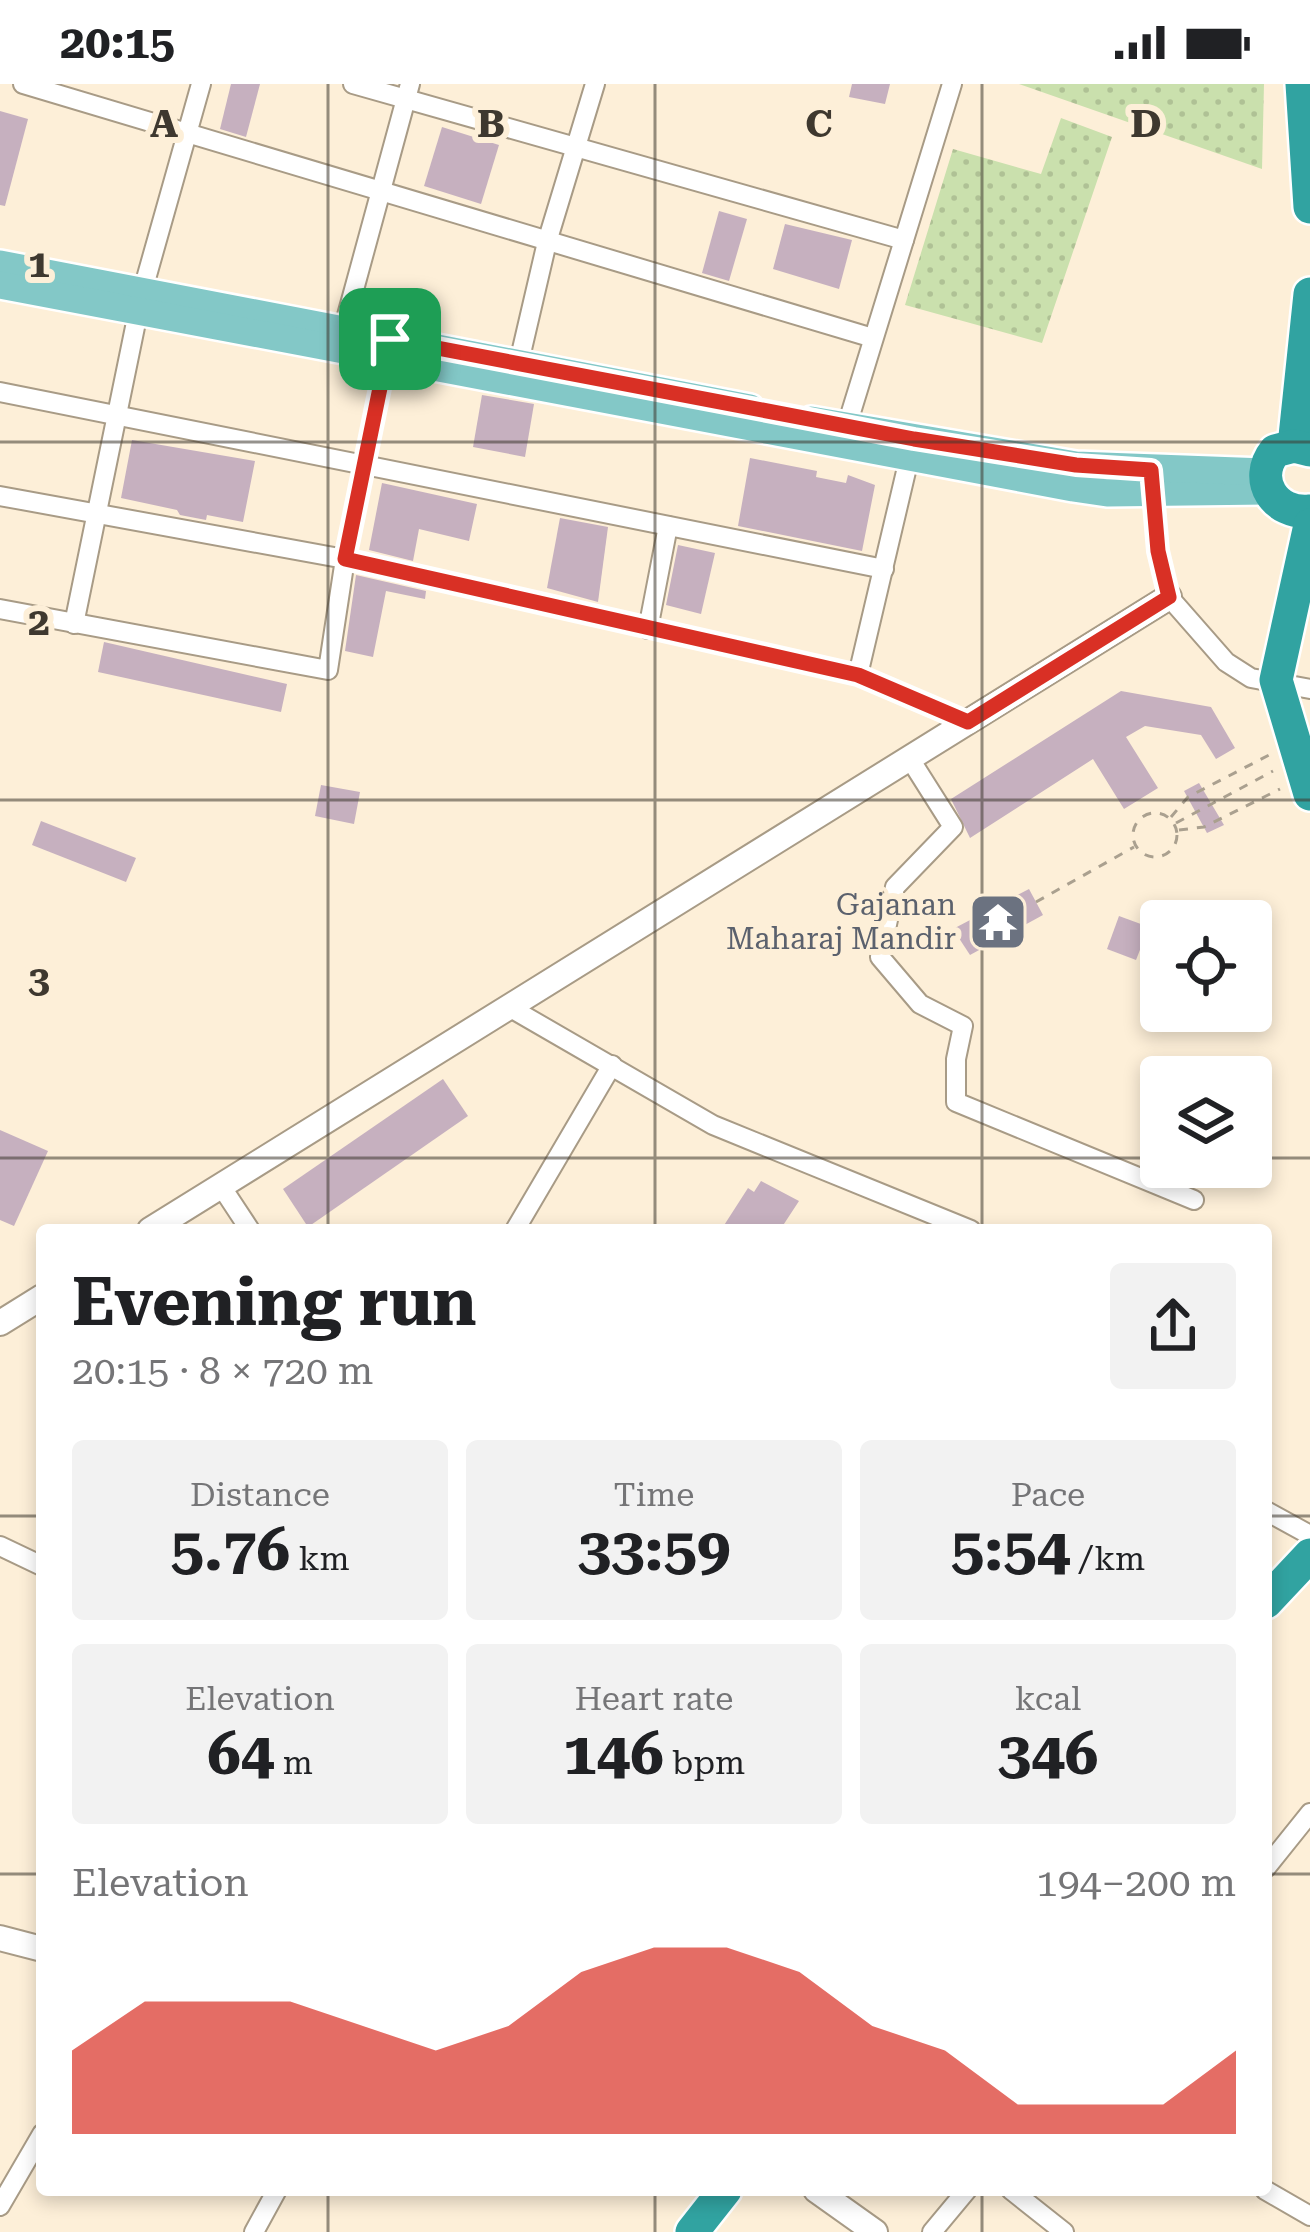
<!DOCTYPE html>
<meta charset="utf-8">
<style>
body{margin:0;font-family:"Roboto Serif",serif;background:#f2f2f2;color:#202124;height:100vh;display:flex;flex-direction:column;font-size:45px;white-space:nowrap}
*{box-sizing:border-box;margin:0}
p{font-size:39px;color:#757577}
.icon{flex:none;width:66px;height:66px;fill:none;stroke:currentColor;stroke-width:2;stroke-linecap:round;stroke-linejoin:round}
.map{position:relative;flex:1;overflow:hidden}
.panel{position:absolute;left:36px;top:1140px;width:1236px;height:972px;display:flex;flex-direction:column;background:#fff;border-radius:12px;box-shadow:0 6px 18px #0003}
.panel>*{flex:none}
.buttons{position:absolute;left:1140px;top:816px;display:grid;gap:24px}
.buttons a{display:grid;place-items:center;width:132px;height:132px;border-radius:12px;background:#fff;box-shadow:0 6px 18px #0003;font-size:60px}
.pin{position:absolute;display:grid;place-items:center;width:102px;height:102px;color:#fff;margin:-51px;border-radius:24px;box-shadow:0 6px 18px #0006}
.round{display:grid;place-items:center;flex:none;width:126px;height:126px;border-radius:12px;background:#f2f2f2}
.summary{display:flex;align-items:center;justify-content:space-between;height:204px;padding:0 36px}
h1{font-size:66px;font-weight:700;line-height:90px}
.figures{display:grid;grid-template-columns:repeat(3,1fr);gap:18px;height:204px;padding:12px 36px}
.figures div{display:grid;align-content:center;border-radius:12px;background:#f2f2f2;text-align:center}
.figures b{font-size:60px;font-weight:700}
.figures small{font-size:33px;font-weight:400}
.figures p{font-size:33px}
.chart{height:336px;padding:24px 36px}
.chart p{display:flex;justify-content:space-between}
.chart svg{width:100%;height:216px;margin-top:12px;fill:#d93025;opacity:.7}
.status{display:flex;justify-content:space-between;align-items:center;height:84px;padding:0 60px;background:#fff;direction:ltr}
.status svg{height:33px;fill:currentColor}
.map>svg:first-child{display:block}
</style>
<div class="status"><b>20:15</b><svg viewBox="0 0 49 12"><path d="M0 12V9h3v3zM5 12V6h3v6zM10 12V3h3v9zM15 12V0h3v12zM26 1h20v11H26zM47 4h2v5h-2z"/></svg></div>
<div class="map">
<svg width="1310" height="2148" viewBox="0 0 1310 2148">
<defs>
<pattern id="park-dots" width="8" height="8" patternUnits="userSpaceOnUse" patternTransform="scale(3)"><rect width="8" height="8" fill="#cae0ad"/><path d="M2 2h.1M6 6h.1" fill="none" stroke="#afc195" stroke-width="1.8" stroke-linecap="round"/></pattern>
</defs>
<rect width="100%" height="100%" fill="#fdefd8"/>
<g fill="url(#park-dots)">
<polygon points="1019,0 1264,0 1262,85"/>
<polygon points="1061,34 1112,53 1042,259 905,221 953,65 1041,90"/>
</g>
<g fill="#c6b0bf">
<polygon points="231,0 260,0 246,53 220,45"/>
<polygon points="852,0 890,0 885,20 849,13"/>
<polygon points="0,27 28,35 5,122 0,121"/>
<polygon points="442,43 499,61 481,120 424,102"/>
<polygon points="719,127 747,135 729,197 702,189"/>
<polygon points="785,140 852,156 839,205 773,185"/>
<polygon points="482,311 534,320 525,373 473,363"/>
<polygon points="132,356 255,377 243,438 207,431 206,436 180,431 177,426 121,414"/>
<polygon points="750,374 817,387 816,393 846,399 848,391 875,401 862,467 738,442"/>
<polygon points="382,399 477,420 469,457 419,445 413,477 369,466"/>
<polygon points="560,434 608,443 598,518 547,504"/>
<polygon points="678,461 715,469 701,530 666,521"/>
<polygon points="356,491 426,507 425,515 386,507 373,573 345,567"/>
<polygon points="104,558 287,600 281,628 98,588"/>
<polygon points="1121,607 1211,623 1235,664 1216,675 1201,651 1145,642 1126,653 1158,704 1124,725 1093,675 970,754 951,715"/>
<polygon points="1199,699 1224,741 1207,749 1184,707"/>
<polygon points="321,701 360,708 354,740 315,732"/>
<polygon points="41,737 136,774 126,798 32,761"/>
<polygon points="1029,805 1043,831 970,871 953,845"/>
<polygon points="1119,832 1149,843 1136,876 1107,865"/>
<polygon points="1169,974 1210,993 1160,993"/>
<polygon points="443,995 468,1032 308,1143 283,1105"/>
<polygon points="0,1046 48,1067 14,1142 0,1136"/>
<polygon points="761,1097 799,1117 780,1146 721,1146 748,1104 754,1108"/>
</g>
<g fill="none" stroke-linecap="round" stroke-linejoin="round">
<defs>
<g id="street">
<polyline points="23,0 873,254"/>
<polyline points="353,0 904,156"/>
<polyline points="343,246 410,0"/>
<polyline points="516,291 547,158 595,0"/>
<polyline points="0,308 884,485"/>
<polyline points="844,351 952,0"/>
<polyline points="1152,397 1158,467 1169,513 1226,578 1251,594 1310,605"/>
<polyline points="0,412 345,475 858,591 968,638"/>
<polyline points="0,525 328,586 345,475 388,264"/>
<polyline points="74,540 142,209 201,0"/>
<polyline points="648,545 668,442"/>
<polyline points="858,591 912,362"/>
<polyline points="910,675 953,743 895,803 880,873 920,920 963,942 956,975 956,1018 1194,1116"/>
<polyline points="509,923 713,1041 971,1146"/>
<polyline points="221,1102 250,1146"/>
<polyline points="515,1146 612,981"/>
<polyline points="1266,1427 1310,1451"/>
<polyline points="0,1462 42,1482"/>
<polyline points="1266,1784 1310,1729"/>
<polyline points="1011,2106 1064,2148"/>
<polyline points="1265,2106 1310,2132"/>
<polyline points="0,2122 42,2050"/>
<polyline points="254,2148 277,2106"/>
<polyline points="932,2148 967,2106"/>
</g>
<g id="secondary">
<polyline points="150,1146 1169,513"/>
<polyline points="0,1239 42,1213"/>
<polyline points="0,1854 42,1865"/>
<polyline points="816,2106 875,2148"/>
</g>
<g id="primary">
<polyline points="0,180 750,324"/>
<polyline points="0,201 1073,404 1107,409 1267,407"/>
<polyline points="811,336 1076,381 1265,388"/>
</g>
<g id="highway">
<polyline points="1302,0 1310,123"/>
<polyline points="1294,362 1310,210"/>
<path d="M1310,366L1294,362L1275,367C1252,396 1275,431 1310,427"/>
<polyline points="1310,441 1276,596 1310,710"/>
<polyline points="1266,1518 1310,1471"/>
<polyline points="692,2148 725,2106"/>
</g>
</defs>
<use href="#street" stroke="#a89b86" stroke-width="22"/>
<use href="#secondary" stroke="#a89b86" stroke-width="28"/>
<use href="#primary" stroke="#fff" stroke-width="32"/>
<use href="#highway" stroke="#fff" stroke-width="38"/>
<g stroke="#aaa08f" stroke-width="3" stroke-dasharray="9 9" stroke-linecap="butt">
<circle cx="1155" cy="751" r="22"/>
<polyline points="1171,733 1188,713 1273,669"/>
<polyline points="1176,739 1273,687"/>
<polyline points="1179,746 1204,743 1280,705"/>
<polyline points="1036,818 1134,763"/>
</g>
<use href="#street" stroke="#fff" stroke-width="18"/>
<use href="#secondary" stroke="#fff" stroke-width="24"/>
<use href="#primary" stroke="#83c8c7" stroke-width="27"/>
<use href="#highway" stroke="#31a3a1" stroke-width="33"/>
</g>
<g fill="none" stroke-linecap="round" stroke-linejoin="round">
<defs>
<polygon id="route" points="390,255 914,355 1076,381 1151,386 1158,467 1169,513 968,638 858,591 345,475"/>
</defs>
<use href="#route" stroke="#fff" stroke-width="24"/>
<use href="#route" stroke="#d93025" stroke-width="15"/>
</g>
<path fill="none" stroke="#3e382f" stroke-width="3" stroke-opacity="0.55" d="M328,0V1146M655,0V1146M982,0V1146M0,358H1310M0,716H1310M0,1074H1161M1251,1074H1310M0,1432H42M1266,1432H1310M0,1790H42M1266,1790H1310M328,2106V2148M655,2106V2148M982,2106V2148"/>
<defs>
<symbol id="temple-square" viewBox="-11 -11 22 22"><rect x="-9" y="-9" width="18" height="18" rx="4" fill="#6b7280" stroke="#fdefd8"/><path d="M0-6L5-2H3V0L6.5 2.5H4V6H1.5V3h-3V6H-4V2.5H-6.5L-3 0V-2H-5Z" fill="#fff"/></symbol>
</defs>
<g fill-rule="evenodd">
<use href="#temple-square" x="965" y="805" width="66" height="66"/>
</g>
<g text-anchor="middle" stroke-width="12" stroke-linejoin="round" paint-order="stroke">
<g font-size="30" fill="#5b616d" stroke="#fdefd8" text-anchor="end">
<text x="956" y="831">Gajanan<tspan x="956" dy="34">Maharaj Mandir</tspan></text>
</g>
</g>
<g font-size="39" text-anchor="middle" font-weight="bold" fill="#3e382f" stroke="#fdefd8" stroke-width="12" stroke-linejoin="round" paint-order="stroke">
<text x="164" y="53">A</text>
<text x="491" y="53">B</text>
<text x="819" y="53">C</text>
<text x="1146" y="53">D</text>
<text x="39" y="193">1</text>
<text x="39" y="551">2</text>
<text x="39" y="909">3</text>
</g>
</svg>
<div class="buttons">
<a><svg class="icon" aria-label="locate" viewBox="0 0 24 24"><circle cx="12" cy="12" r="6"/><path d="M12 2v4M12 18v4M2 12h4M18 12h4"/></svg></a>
<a><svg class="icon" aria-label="layers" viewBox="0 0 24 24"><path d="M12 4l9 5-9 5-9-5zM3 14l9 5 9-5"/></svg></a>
</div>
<div class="pin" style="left:390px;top:255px;background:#1e9e55"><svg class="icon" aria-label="arrive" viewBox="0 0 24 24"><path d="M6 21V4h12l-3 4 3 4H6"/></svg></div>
<section class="panel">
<div class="summary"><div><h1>Evening run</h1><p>20:15 · 8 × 720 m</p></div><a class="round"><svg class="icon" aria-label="share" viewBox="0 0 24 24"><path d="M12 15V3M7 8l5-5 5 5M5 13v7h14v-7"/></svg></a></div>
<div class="figures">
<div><p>Distance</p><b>5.76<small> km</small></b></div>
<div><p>Time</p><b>33:59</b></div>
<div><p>Pace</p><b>5:54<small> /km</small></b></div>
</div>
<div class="figures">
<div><p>Elevation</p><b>64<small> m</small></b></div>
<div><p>Heart rate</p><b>146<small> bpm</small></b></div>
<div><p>kcal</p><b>346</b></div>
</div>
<div class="chart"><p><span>Elevation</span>194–200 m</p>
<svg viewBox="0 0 160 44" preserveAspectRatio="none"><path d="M0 44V27L10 17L20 17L30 17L40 22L50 27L60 22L70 11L80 6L90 6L100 11L110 22L120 27L130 38L140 38L150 38L160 27V44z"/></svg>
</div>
</section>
</div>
